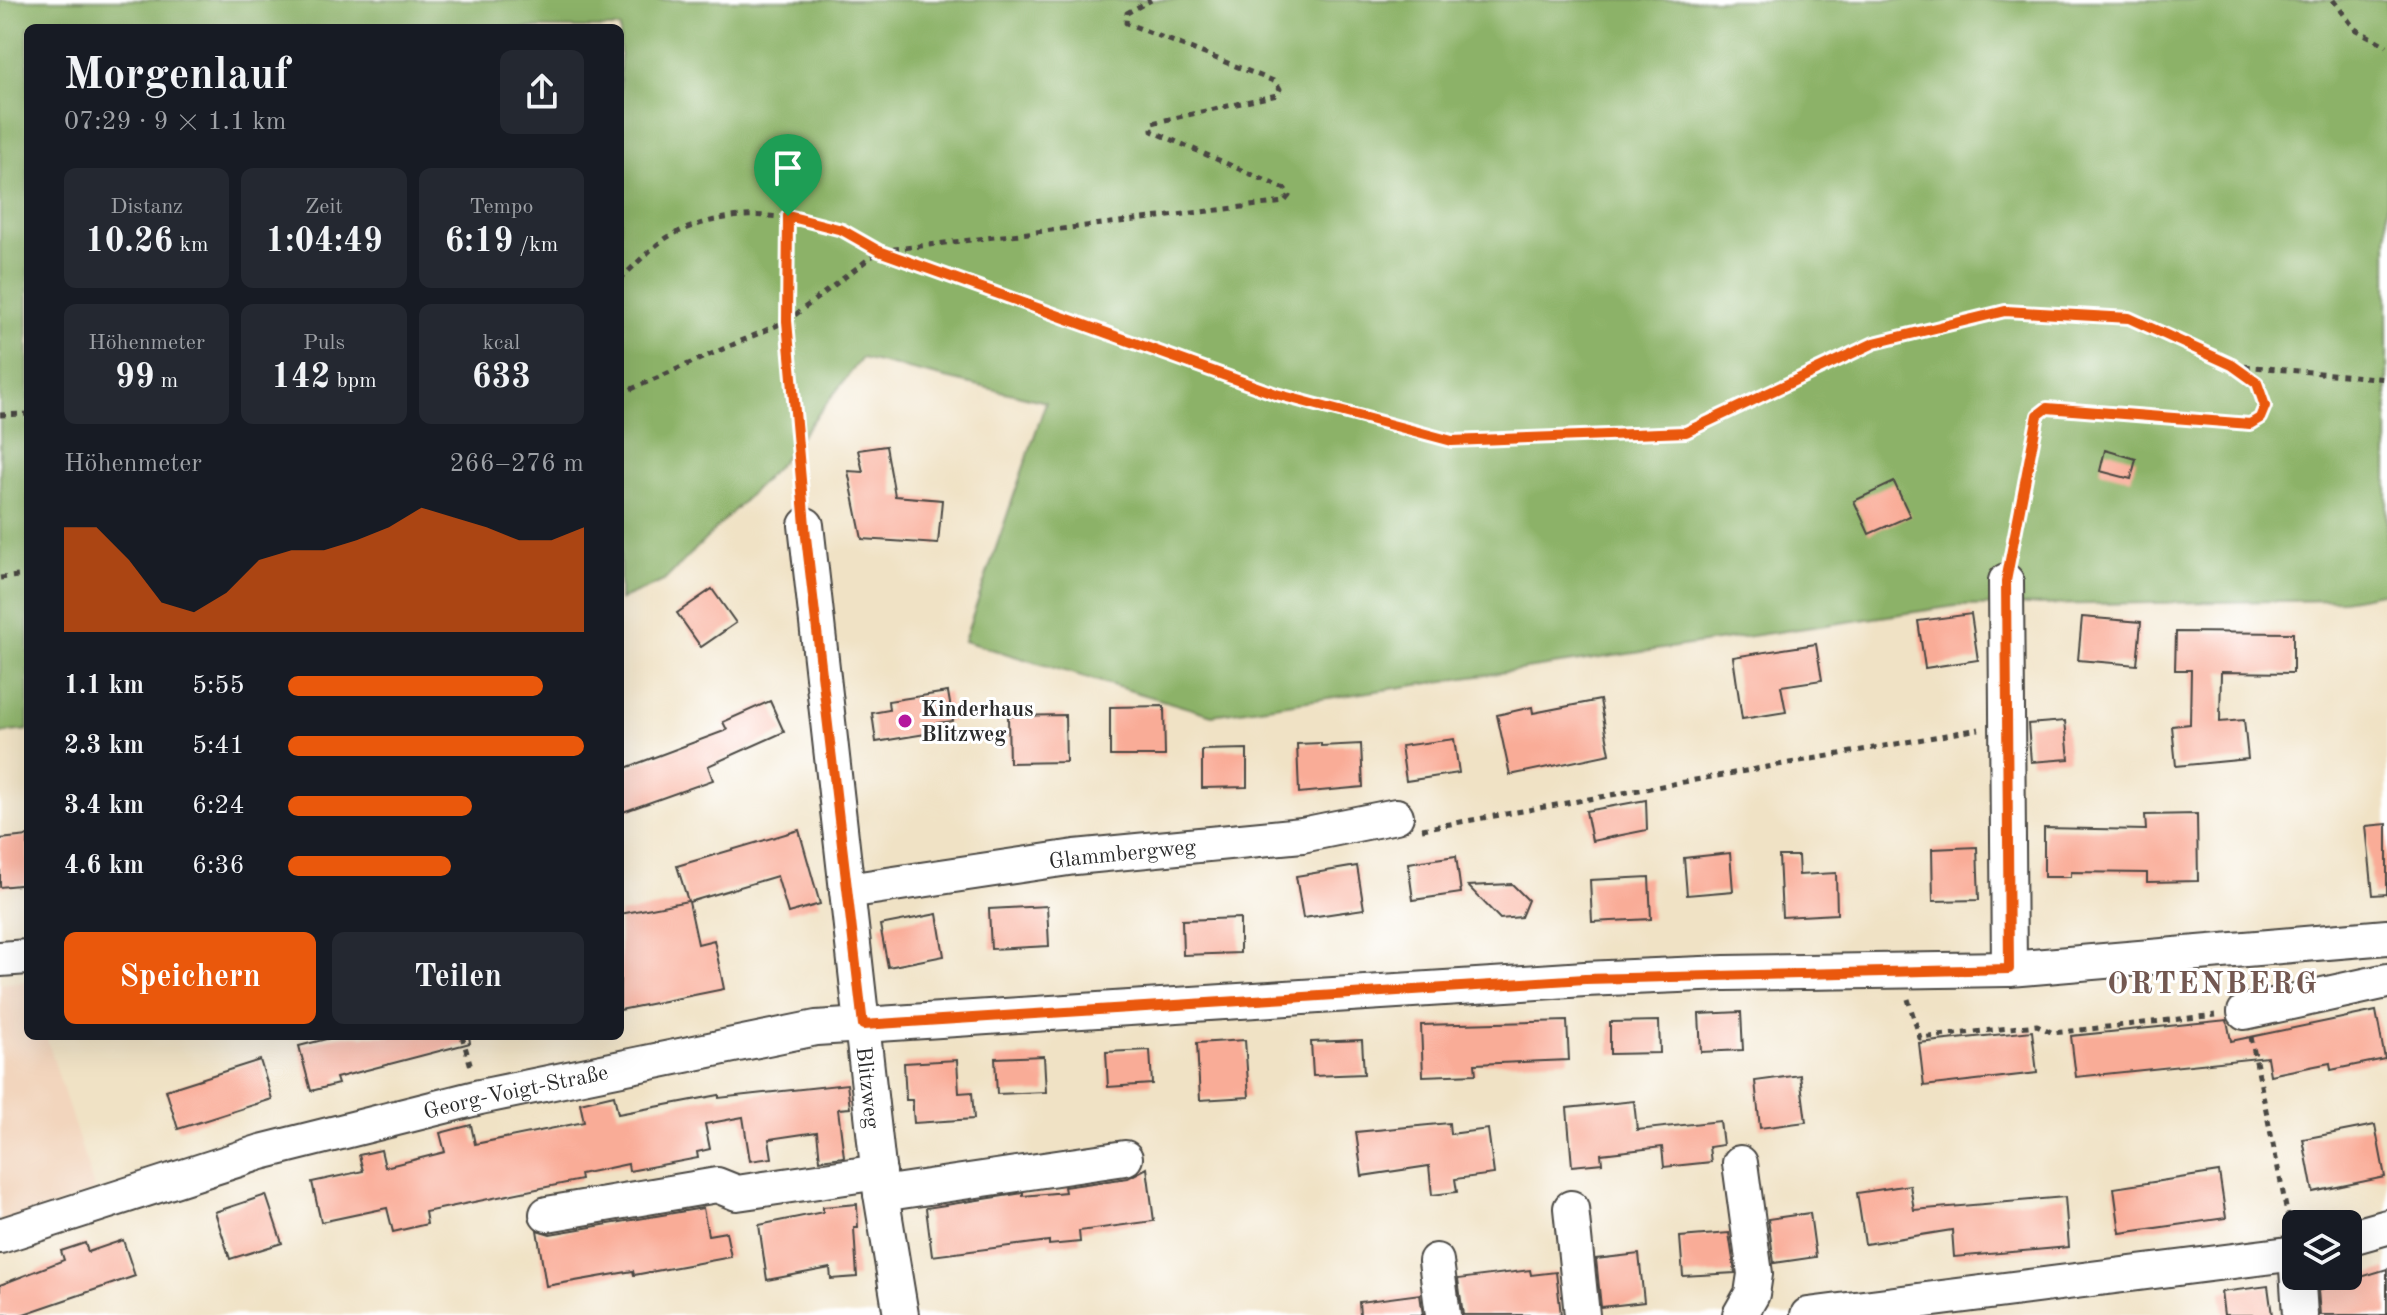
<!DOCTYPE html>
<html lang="de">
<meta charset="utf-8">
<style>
body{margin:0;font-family:"Old Standard TT",serif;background:#242831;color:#f1f3f6;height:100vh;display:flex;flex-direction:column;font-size:30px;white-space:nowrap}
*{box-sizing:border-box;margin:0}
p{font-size:26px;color:#9ea1a6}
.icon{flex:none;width:44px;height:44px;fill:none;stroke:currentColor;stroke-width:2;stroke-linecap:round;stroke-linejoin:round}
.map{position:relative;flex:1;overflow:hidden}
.side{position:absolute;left:24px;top:24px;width:600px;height:1016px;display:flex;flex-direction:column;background:#171b24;border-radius:12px;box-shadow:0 8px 32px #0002}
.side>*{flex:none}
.buttons{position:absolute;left:2282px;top:1210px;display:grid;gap:16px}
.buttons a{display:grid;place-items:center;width:80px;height:80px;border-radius:12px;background:#171b24;box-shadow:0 8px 32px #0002;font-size:40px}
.pin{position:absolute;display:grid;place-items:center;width:68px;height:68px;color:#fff;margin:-82px -34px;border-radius:50% 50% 50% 0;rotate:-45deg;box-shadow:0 0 8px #0007}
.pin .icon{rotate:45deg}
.round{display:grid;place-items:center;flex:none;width:84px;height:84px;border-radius:12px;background:#242831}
.overview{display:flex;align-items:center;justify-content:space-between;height:136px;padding:0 40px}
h1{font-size:44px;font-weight:700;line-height:60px}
.figures{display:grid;grid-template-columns:repeat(3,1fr);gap:12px;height:136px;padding:8px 40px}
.figures div{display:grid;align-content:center;border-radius:12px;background:#242831;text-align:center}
.figures b{font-size:34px;font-weight:700}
.figures small{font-size:22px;font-weight:400}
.figures p{font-size:22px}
.chart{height:224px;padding:16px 40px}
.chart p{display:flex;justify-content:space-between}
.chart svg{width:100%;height:144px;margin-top:8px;fill:#ea580c;opacity:.7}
.action{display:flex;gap:16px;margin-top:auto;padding:16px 40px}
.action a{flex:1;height:92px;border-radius:12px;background:#ea580c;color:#fff;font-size:32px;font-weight:700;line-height:92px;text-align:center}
.action a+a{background:#242831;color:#f1f3f6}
ul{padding:0 40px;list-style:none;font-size:26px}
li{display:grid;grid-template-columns:128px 96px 1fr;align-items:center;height:60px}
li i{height:20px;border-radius:10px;background:#ea580c}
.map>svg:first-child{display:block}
</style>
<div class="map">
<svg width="2387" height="1315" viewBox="0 0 2387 1315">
<rect width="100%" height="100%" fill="#fff"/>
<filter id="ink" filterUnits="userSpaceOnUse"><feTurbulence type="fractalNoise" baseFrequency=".0125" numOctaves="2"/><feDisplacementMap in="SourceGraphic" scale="16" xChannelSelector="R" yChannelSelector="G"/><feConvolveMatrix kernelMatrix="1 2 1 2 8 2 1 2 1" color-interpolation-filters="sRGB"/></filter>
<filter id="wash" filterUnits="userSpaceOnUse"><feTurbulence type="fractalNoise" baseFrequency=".006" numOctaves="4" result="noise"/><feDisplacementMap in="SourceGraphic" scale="32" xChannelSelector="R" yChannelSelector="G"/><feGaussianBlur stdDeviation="1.8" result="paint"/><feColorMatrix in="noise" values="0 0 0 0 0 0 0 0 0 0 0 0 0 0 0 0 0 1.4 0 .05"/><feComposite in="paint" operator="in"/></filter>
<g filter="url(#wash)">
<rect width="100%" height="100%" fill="#f0e2c5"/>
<polygon fill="#f2d5bd" points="28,981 28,1036 46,1036 95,1191 0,1225 0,984"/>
<polygon fill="#8cb267" stroke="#5c6e49" stroke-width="2" points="0,0 2387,0 2387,592 2343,600 1956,606 1212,715 964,641 1046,402 862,358 775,469 664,581 620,600 620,28 28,28 28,730 0,733"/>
<g id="blocks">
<g fill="#f9ac97">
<polygon points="886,446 895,496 942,500 938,544 862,539 848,471 863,472 858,450"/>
<polygon points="2105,450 2136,459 2131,479 2100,471"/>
<polygon points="1894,482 1910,516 1869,534 1854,501"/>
<polygon points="712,589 736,623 701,647 677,613"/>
<polygon points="1971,614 1978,660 1925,668 1918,621"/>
<polygon points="2082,617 2141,622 2137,665 2078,660"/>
<polygon points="2176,632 2293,633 2293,673 2221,672 2220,722 2244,720 2248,759 2176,766 2172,726 2190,724 2191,670 2175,670"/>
<polygon points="1816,644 1822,680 1781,686 1786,712 1742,719 1733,657"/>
<polygon points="948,692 953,721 937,723 938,732 876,742 872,713 889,710 888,701"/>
<polygon points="1600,700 1610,754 1510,775 1497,715 1532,707 1533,713"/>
<polygon points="770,701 784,732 708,766 713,780 620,813 620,770 727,730 723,722"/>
<polygon points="1164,706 1165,756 1110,756 1110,707"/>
<polygon points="1065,715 1066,762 1009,763 1008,716"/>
<polygon points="2065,721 2069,759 2031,762 2028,724"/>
<polygon points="1454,739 1459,773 1406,781 1401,746"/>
<polygon points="1321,743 1321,746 1361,744 1363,787 1299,793 1297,744"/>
<polygon points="1247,749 1247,787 1202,788 1202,750"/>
<polygon points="1646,800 1647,830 1592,841 1586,811"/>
<polygon points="2197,814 2198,881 2147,882 2147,873 2071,872 2071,877 2044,877 2044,828 2146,830 2145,815"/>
<polygon points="2387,824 2387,894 2373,895 2366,826"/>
<polygon points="799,830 820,904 788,913 777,876 689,902 698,944 714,940 724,989 620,1010 620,914 688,901 677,866"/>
<polygon points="28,836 28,884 0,887 0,839"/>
<polygon points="1977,847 1979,900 1933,901 1932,849"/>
<polygon points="1730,853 1733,891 1687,895 1684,858"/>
<polygon points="1456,856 1461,893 1413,900 1408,863"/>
<polygon points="1779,856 1798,856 1799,875 1836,873 1837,914 1782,917"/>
<polygon points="1357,866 1364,909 1303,918 1296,876"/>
<polygon points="1649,877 1651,919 1592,922 1590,880"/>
<polygon points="1512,884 1528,900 1521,917 1500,919 1468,886"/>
<polygon points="1047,906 1049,946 991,949 989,909"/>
<polygon points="937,914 944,956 888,967 880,925"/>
<polygon points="1240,918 1240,953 1183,955 1182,920"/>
<polygon points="2376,1011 2385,1059 2331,1070 2330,1063 2270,1075 2267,1057 2076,1077 2071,1036 2227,1020 2231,1041"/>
<polygon points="1741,1012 1743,1050 1701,1052 1699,1014"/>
<polygon points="1567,1021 1569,1060 1475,1064 1476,1074 1423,1076 1421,1025"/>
<polygon points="1659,1021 1660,1053 1610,1054 1610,1022"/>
<polygon points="2032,1031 2037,1073 1924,1086 1919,1043"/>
<polygon points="338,1036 469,1036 470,1043 336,1078 338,1084 311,1091 299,1046"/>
<polygon points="1245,1040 1249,1097 1200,1100 1197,1043"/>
<polygon points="1362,1040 1364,1074 1313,1076 1311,1042"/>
<polygon points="1150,1050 1152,1084 1108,1087 1106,1052"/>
<polygon points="1044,1056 1046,1092 997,1094 995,1058"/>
<polygon points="260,1060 272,1099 178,1129 166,1090"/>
<polygon points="957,1060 959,1093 972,1092 974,1119 914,1123 912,1100 906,1100 904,1063"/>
<polygon points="1800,1075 1806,1122 1760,1128 1755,1081"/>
<polygon points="847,1084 850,1108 838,1109 844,1157 820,1160 817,1132 769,1139 772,1158 750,1161 743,1117 705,1124 710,1149 697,1152 698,1158 629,1171 628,1164 580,1174 581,1180 425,1212 427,1224 393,1232 387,1208 321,1222 312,1182 363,1171 359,1155 381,1150 385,1167 445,1152 440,1133 471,1125 475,1144 584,1122 580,1103 614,1095 618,1114 719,1095 719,1098"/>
<polygon points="1634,1101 1637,1130 1720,1121 1723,1145 1709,1147 1711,1162 1664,1167 1662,1147 1601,1154 1602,1163 1572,1166 1567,1108"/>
<polygon points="1449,1123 1450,1134 1488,1129 1494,1174 1455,1179 1457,1192 1432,1195 1429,1166 1362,1176 1356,1132"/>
<polygon points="2375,1125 2385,1177 2313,1192 2303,1139"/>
<polygon points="1147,1168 1154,1221 1079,1231 1080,1242 1049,1245 1049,1241 932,1256 926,1208 1023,1193 1023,1196 1065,1192 1064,1187 1128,1178"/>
<polygon points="2219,1172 2226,1218 2120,1233 2114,1188"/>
<polygon points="1910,1185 1914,1210 2065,1197 2069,1247 1954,1257 1952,1230 1865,1244 1857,1193"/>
<polygon points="266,1195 282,1243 230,1259 215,1212"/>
<polygon points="857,1204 858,1228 854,1228 857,1277 831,1279 830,1268 767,1280 759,1225 823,1212 823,1207"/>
<polygon points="703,1208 708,1235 726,1232 731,1257 634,1275 633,1271 546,1286 537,1230 550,1234"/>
<polygon points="1810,1213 1816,1257 1774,1263 1768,1219"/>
<polygon points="1729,1233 1735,1273 1683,1276 1680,1237"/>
<polygon points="123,1240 135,1276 21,1315 0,1315 0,1285 64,1260 61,1251 85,1243 88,1252"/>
<polygon points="1639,1254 1644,1302 1601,1307 1596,1259"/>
<polygon points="2387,1269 2387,1315 2320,1315 2318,1290"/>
<polygon points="1530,1270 1531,1275 1556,1272 1561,1315 1463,1315 1458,1279"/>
<polygon points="2268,1286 2272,1315 2224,1315 2221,1292"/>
<polygon points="1420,1294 1423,1315 1360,1315 1359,1302"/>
</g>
</g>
</g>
<g filter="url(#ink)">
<use href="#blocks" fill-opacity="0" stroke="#494642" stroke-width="2"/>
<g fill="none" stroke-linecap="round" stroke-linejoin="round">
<defs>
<g id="minor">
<path id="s1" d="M806,525L881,1194L901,1315"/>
<polyline points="2006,581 2009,969"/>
<path id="s2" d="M847,891L1075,857L1302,835L1396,816"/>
<polyline points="0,959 28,957"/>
<polyline points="2245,1012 2387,981"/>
<polyline points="1740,1163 1755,1274 1752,1294 1740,1315"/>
<polyline points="881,1194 1125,1158"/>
<polyline points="1571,1208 1582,1315"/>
<polyline points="547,1214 717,1185 737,1193 879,1172"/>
<path id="s3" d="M0,1236L261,1152L480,1097L816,1028L1585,979L1725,973L2009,969L2387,937"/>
<polyline points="2348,1238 2387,1227"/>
<polyline points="2296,1253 2300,1315"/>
<polyline points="1436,1261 1443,1315"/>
<polyline points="1808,1315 2296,1253"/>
</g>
</defs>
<use href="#minor" stroke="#494642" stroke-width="38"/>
<g stroke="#494642" stroke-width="5" stroke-dasharray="6 6" stroke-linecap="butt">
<polyline points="2333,0 2355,29 2387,46"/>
<polyline points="788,216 787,321 803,500"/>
<path d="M620,279C637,264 657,240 678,232C747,202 815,216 879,251L1276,394L1452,441L1686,432L1874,343L2005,311L2129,318L2232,365L2387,379"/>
<polyline points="620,394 787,321 879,251 1284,202 1289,196 1285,189 1152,131 1152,123 1277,95 1280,89 1276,82 1126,23 1127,13 1151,0"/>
<polyline points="0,415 28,414"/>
<path d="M2010,557L2033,427L2042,411L2250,424L2260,418C2271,392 2253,380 2233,366"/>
<polyline points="0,578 28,575"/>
<polyline points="1422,829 1979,729"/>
<polyline points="1908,999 1920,1038 2037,1025 2053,1033 2216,1015"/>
<polyline points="462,1036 472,1070"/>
<polyline points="2251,1037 2290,1227"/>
</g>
<use href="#minor" stroke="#fff" stroke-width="34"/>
</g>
</g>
<g fill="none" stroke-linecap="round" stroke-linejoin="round" filter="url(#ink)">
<defs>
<polygon id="route" points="788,216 842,230 879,251 1276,394 1452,441 1686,432 1874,343 2005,311 2129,318 2232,365 2257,383 2265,406 2260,418 2250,424 2047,408 2038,415 2006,581 2009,969 1585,979 863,1025 806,537 787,321"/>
</defs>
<use href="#route" stroke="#fff" stroke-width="16"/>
<use href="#route" stroke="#ea580c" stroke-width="10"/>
</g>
<circle fill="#b5179e" stroke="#fff" stroke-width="3" cx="905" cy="721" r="8"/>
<g text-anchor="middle" stroke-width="6" stroke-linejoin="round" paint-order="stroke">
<g font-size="22" font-weight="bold" fill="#2b2b2b" stroke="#fff" text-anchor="start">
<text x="921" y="716">Kinderhaus<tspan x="921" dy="25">Blitzweg</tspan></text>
</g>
<g font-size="22" fill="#2b2b2b" stroke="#fff">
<text dy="8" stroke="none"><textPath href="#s2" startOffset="278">Glammbergweg</textPath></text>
<text dy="8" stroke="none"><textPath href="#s1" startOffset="566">Blitzweg</textPath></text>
<text dy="8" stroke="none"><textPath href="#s3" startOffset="536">Georg-Voigt-Straße</textPath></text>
</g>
<g font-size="30" font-weight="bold" letter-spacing="2" fill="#735851" stroke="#fff">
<text x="2213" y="993">ORTENBERG</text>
</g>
</g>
</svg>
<div class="buttons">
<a><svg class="icon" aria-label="layers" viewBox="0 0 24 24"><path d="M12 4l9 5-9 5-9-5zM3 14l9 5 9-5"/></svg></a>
</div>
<div class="pin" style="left:788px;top:216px;background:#1e9e55"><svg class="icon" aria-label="arrive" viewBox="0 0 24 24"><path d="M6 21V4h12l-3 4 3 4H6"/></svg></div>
<section class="side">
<div class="overview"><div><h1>Morgenlauf</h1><p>07:29 · 9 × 1.1 km</p></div><a class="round"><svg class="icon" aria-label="share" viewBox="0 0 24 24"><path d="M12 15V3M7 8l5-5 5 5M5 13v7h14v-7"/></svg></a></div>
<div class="figures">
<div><p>Distanz</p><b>10.26<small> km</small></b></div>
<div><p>Zeit</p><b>1:04:49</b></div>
<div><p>Tempo</p><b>6:19<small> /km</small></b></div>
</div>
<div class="figures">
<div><p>Höhenmeter</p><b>99<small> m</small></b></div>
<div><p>Puls</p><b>142<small> bpm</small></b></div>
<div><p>kcal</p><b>633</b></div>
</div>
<div class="chart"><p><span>Höhenmeter</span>266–276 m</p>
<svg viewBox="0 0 160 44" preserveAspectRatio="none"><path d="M0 44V12L10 12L20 22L30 35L40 38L50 32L60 22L70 19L80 19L90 16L100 12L110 6L120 9L130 12L140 16L150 16L160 12V44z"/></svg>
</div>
<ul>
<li><b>1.1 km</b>5:55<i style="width:86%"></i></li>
<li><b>2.3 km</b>5:41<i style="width:100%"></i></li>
<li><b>3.4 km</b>6:24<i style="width:62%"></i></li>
<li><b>4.6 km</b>6:36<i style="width:55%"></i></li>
</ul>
<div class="action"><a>Speichern</a><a>Teilen</a></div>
</section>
</div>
